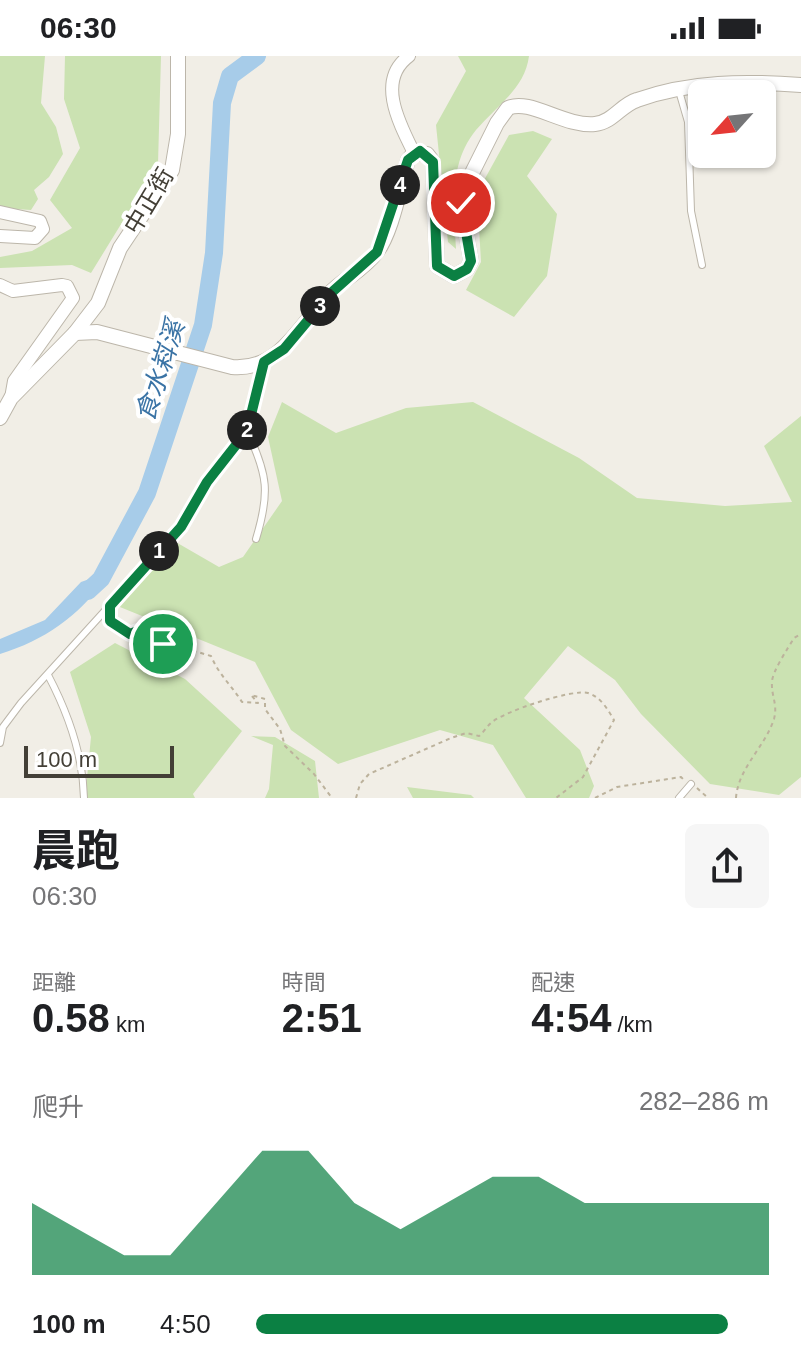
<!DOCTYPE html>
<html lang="zh-TW">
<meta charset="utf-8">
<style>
body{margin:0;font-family:Helvetica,"Noto Sans TC",sans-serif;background:#f6f6f6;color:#202124;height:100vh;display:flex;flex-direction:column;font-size:30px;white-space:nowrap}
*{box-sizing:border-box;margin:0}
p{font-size:26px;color:#757577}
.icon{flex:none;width:44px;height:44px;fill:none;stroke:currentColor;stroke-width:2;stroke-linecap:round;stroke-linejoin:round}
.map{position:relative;height:742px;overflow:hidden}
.sheet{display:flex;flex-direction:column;background:#fff;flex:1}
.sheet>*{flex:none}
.needle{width:52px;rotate:243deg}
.fabs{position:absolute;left:688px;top:24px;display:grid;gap:16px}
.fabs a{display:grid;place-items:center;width:88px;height:88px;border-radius:12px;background:#fff;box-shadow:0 2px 6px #0004;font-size:40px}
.scale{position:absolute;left:24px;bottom:20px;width:150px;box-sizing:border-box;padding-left:8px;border:4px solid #433f36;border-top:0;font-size:22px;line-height:28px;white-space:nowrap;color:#433f36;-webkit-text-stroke:6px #fff;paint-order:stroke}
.pin{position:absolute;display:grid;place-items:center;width:68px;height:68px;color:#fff;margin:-34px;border:4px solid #fff;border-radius:50%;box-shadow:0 2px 8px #0007}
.km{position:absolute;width:40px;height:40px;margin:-20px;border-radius:50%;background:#222;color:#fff;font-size:22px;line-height:40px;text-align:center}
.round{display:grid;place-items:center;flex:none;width:84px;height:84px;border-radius:12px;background:#f6f6f6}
.summary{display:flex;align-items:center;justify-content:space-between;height:136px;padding:0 32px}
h1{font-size:44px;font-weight:700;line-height:60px}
.metrics{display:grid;grid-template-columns:repeat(3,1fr);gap:12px;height:136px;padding:8px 32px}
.metrics div{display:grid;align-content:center}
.metrics b{font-size:40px;font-weight:700}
.metrics small{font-size:22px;font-weight:400}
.metrics p{font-size:22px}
.chart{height:224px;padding:16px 32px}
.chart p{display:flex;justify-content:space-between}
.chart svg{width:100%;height:144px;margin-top:8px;fill:#0b8043;opacity:.7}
ul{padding:0 32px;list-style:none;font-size:26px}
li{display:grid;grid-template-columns:128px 96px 1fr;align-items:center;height:60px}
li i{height:20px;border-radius:10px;background:#0b8043}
.status{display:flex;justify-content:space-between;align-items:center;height:56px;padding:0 40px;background:#fff;direction:ltr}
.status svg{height:22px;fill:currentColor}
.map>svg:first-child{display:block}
</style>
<div class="status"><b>06:30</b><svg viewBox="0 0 49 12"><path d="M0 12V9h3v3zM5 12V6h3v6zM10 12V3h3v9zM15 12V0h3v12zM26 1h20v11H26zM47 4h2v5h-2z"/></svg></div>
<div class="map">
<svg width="801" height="742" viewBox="0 0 801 742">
<rect width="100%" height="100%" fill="#f1eee6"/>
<g fill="#cbe2b2">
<polygon points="0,0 45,0 41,47 56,71 63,98 49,121 34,134 38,143 31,154 0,152"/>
<polygon points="65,0 161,0 158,108 91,217 72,209 0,212 0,201 32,195 72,172 50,144 80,92 64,43"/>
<path d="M458,0H529C525,33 496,50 476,74C448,108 454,153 456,193L448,186L436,69L466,15Z"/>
<polygon points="533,75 552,83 527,120 557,158 547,220 514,261 466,234 481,206 477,137 509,79"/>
<polygon points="282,346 336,377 406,352 473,346 579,402 637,442 725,450 792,446 764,390 801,360 801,721 779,739 710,728 641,658 615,624 568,590 524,642 580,694 594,730 589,742 526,742 493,689 440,674 338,708 291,674 255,606 115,549 174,485 219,511 243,501 282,445 268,381"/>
<polygon points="115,587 185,623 242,675 193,738 195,742 85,742 91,681 70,616"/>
<polygon points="251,680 275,681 315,705 319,742 265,742 269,733 273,689"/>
<polygon points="407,731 471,739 474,742 413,742"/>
</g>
<path fill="#a7cce9" d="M104,518L106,523C77,561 45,584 0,598V583L45,564L81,526Z"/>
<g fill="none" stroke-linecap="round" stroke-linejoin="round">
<polyline stroke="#a7cce9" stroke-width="18" points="88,535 101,523 147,437 203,269 214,197 222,47 230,20 257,0"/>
<defs>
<g id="service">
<polyline points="679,35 688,66 691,155 702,209"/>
<path d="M247,375C268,419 270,437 256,483"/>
<path d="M48,619C68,657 83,697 84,742"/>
<polyline points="0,687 3,671 21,647 181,471 207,426 247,375 263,309"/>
<polyline points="679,742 691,728"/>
</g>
<g id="minor">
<path d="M409,0C376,24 399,67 414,97"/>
<polyline points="0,156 40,165 43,173 35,182 0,180"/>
<polyline points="0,229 13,235 62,229 67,230 73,242 14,325 11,342"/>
</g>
<g id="tertiary">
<path d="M75,277L97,276L232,311C281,315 301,267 330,237C344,223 364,213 376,197C392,177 400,130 408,104L414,97L427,98L433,106L437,210L454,220L467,213L471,205L461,147L463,135L497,67L508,52C530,42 564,71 595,68C613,66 621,49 637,44C690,25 746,25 801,29"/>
<polyline points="0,362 11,342 75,277 98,247 120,192 172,114 178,78 178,0"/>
</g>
</defs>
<use href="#service" stroke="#bcb6aa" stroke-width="8"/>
<use href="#minor" stroke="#bcb6aa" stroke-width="14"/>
<use href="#tertiary" stroke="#bcb6aa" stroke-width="16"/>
<g stroke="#bcb29c" stroke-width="2" stroke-dasharray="4 4" stroke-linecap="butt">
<path d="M110,560L119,572L130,578L137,575L163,588L186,589L191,594L211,600C219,619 232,630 242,646L258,647L251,639L265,643V653L280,673L285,690L314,718L332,742"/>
<polyline points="697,732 708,742"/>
<path d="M356,742L360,728L369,718L451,682L466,677L479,680C484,676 487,670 492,666C506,655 571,633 588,637C601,641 608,654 614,664L583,721L556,742"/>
<polyline points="595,742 617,731 681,721 685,725"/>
<path d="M736,742C738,712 765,691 774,663C778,648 771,640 772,626C772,616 788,592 794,582L801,578"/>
</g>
<use href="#service" stroke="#fff" stroke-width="6"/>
<use href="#minor" stroke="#fff" stroke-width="12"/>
<use href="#tertiary" stroke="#fff" stroke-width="14"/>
</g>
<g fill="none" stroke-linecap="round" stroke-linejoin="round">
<defs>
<polyline id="route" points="163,588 137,575 130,578 110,565 110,550 181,471 207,426 247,375 264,306 284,293 331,237 377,196 408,104 420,95 433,106 437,210 454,220 467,213 471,205 461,147"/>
</defs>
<use href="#route" stroke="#fff" stroke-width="16"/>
<use href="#route" stroke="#0b8043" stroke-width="10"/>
</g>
<g text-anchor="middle" stroke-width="8" stroke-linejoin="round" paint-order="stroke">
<g font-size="24" fill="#433f36" stroke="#fff">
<text transform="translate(149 145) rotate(-59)" y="8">中正街</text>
</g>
<g font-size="26" font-style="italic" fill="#3a73a5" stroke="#fff">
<text transform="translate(160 315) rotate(-72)" y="9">食水嵙溪</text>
</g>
</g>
</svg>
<div class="fabs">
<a><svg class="needle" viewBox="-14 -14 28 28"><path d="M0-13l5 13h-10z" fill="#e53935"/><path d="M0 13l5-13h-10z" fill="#757577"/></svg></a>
</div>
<div class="scale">100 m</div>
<div class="pin" style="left:163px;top:588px;background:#1e9e55"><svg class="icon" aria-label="arrive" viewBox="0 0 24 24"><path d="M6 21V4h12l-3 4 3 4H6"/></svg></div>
<div class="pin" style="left:461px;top:147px;background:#d93025"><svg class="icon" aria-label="check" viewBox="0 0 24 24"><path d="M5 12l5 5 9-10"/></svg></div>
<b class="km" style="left:159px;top:495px">1</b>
<b class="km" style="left:247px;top:374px">2</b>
<b class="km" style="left:320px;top:250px">3</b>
<b class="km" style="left:400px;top:129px">4</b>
</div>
<section class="sheet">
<div class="summary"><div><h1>晨跑</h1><p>06:30</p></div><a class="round"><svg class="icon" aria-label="share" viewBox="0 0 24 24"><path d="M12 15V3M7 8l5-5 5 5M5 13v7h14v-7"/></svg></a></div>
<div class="metrics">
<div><p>距離</p><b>0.58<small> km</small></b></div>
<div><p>時間</p><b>2:51</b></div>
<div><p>配速</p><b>4:54<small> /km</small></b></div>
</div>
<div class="chart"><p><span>爬升</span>282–286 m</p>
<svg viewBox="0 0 160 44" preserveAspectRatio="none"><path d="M0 44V22L10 30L20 38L30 38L40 22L50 6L60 6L70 22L80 30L90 22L100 14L110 14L120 22L130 22L140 22L150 22L160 22V44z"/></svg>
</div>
<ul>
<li><b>100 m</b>4:50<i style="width:92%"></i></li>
</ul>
</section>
